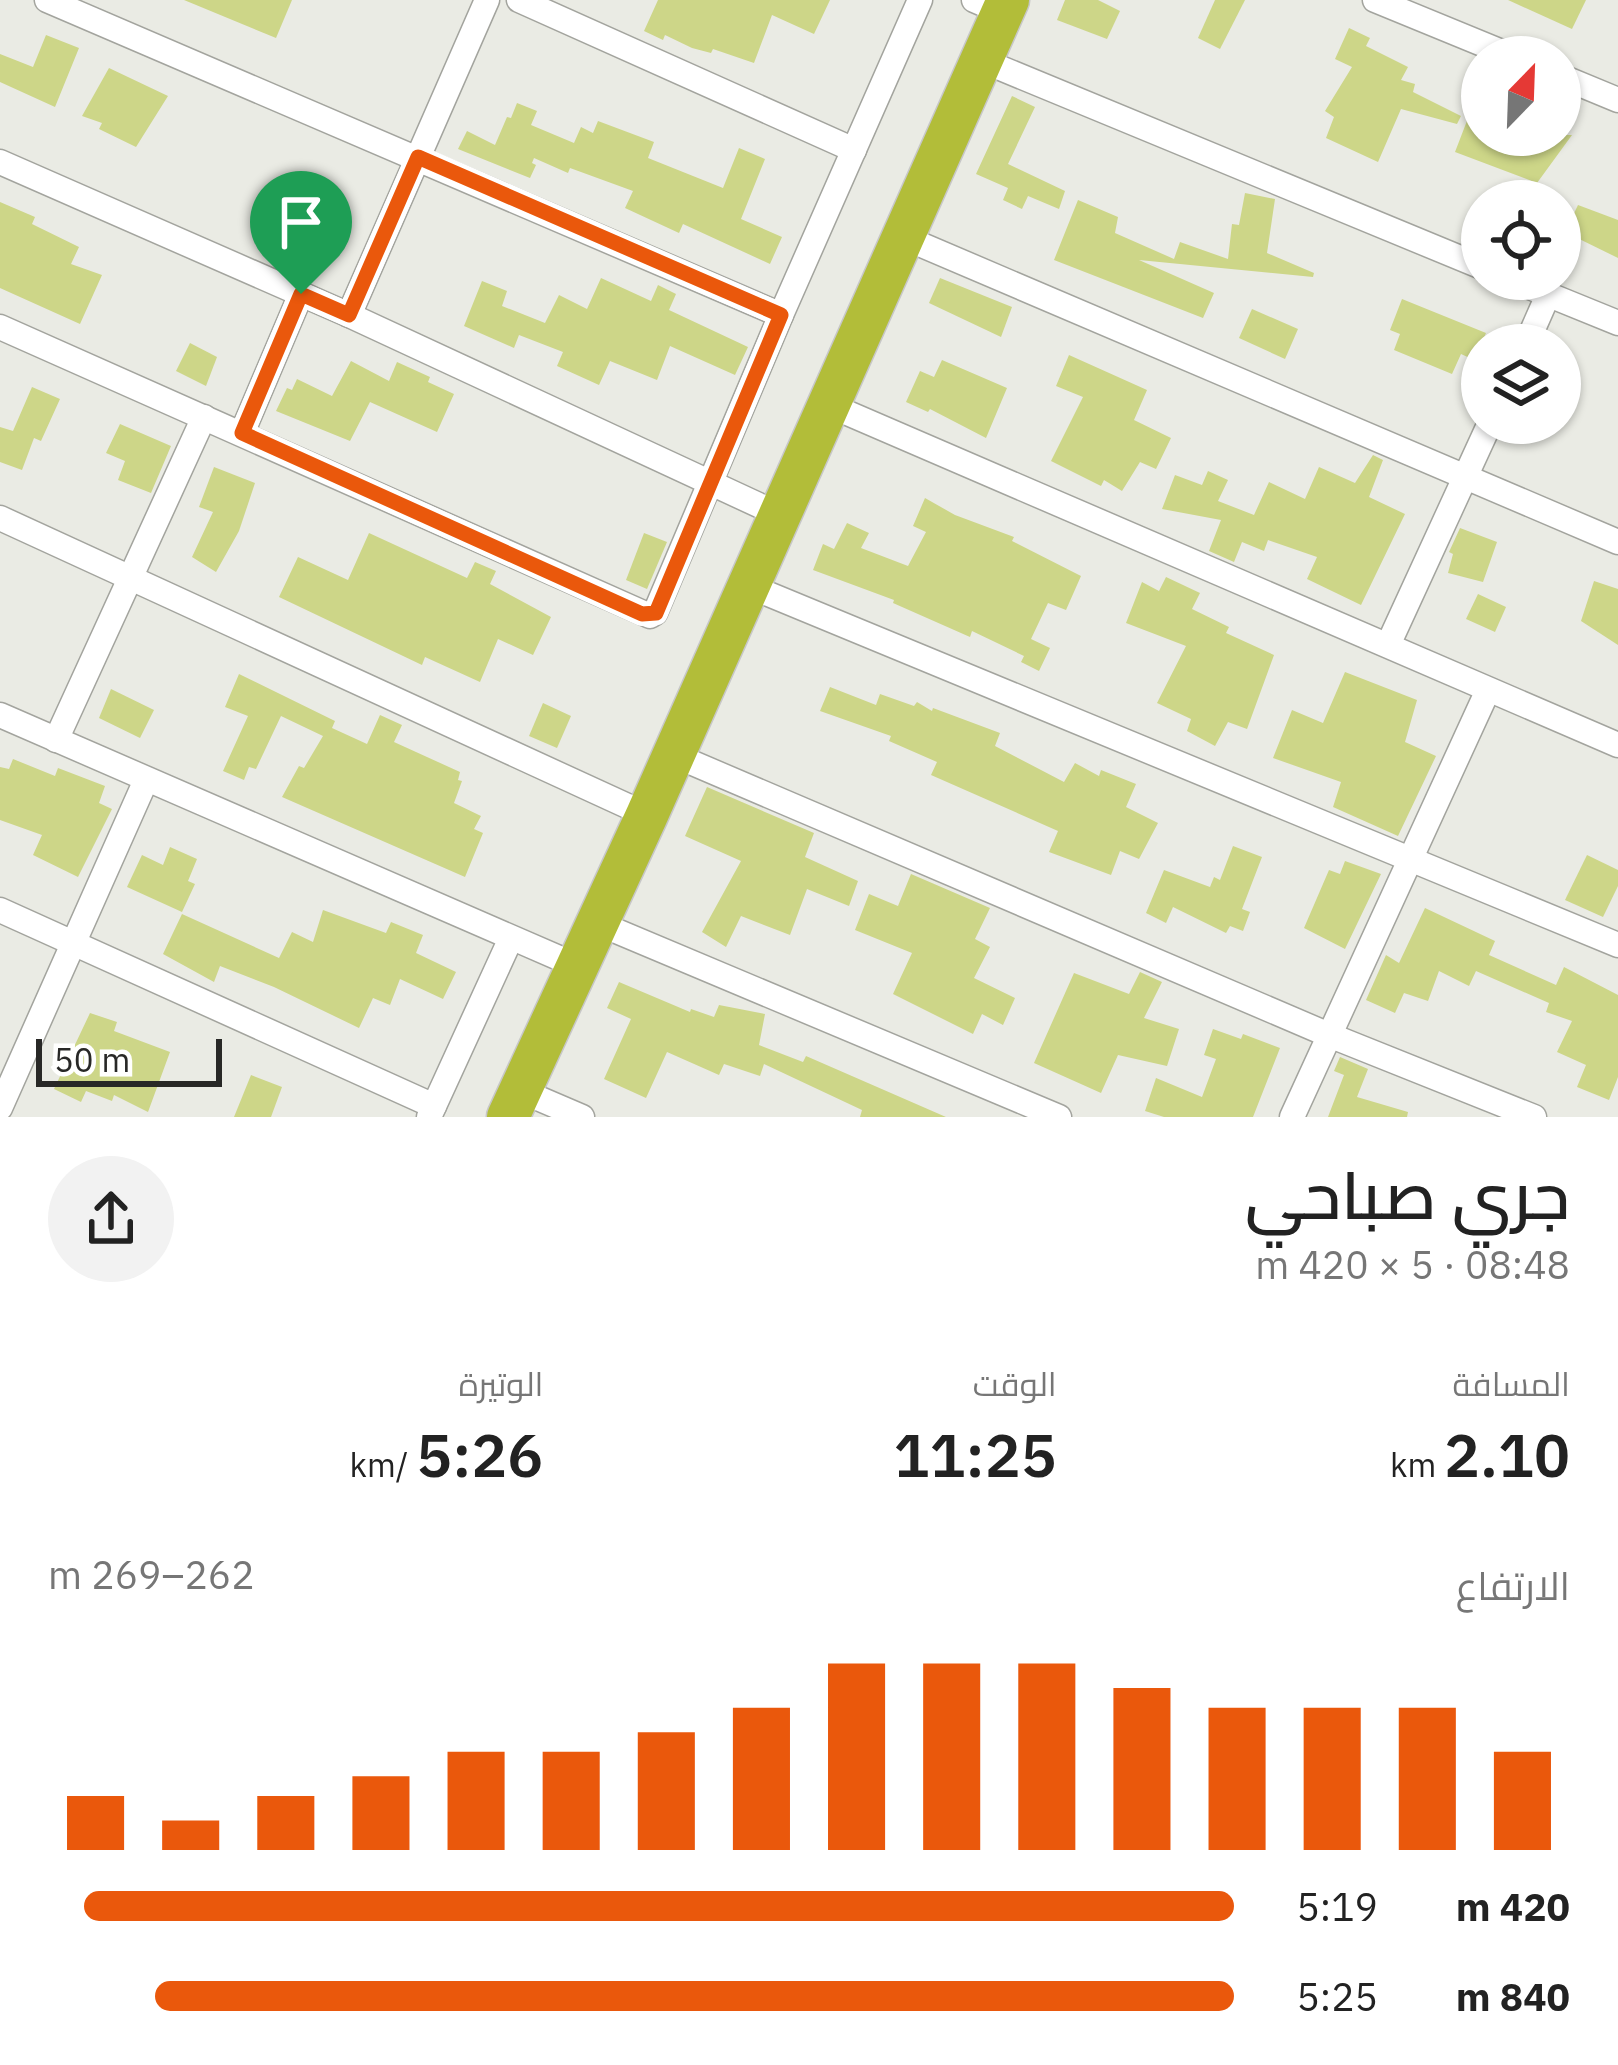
<!DOCTYPE html>
<html lang="ar">
<meta charset="utf-8">
<style>
body{margin:0;font-family:"IBM Plex Sans",Cairo,sans-serif;background:#f2f2f2;color:#222;direction:rtl;height:100vh;display:flex;flex-direction:column;font-size:45px;white-space:nowrap}
*{box-sizing:border-box;margin:0}
p{font-size:39px;color:#767676}
.icon{flex:none;width:66px;height:66px;fill:none;stroke:currentColor;stroke-width:2;stroke-linecap:round;stroke-linejoin:round}
.map{position:relative;height:1117px;overflow:hidden;direction:ltr}
.panel{display:flex;flex-direction:column;background:#fff;flex:1}
.panel>*{flex:none}
.needle{width:78px;rotate:23deg}
.buttons{position:absolute;left:1461px;top:36px;display:grid;gap:24px}
.buttons a{display:grid;place-items:center;width:120px;height:120px;border-radius:50%;background:#fff;box-shadow:0 3px 9px #0004;font-size:60px}
.scale{position:absolute;left:36px;bottom:30px;width:186px;box-sizing:border-box;padding-left:12px;border:6px solid #282826;border-top:0;font-size:33px;line-height:42px;white-space:nowrap;color:#282826;-webkit-text-stroke:9px #fffffe;paint-order:stroke}
.pin{position:absolute;display:grid;place-items:center;width:102px;height:102px;color:#fff;margin:-123px -51px;border-radius:50% 50% 50% 0;rotate:-45deg;box-shadow:0 0 12px #0007}
.pin .icon{rotate:45deg}
.round{display:grid;place-items:center;flex:none;width:126px;height:126px;border-radius:63px;background:#f2f2f2}
.head{display:flex;align-items:center;justify-content:space-between;height:204px;padding:0 48px}
h1{font-size:66px;font-weight:600;line-height:90px}
.metrics{display:grid;grid-template-columns:repeat(3,1fr);gap:18px;height:204px;padding:12px 48px}
.metrics div{display:grid;align-content:center}
.metrics b{font-size:60px;font-weight:600}
.metrics small{font-size:33px;font-weight:400}
.metrics p{font-size:33px}
.chart{height:336px;padding:24px 48px}
.chart p{display:flex;justify-content:space-between}
.chart svg{width:100%;height:216px;margin-top:12px;stroke:#ea580c;stroke-width:6}
ul{padding:0 48px;list-style:none;font-size:39px}
li{display:grid;grid-template-columns:192px 144px 1fr;align-items:center;height:90px}
li i{height:30px;border-radius:15px;background:#ea580c}
.map>svg:first-child{display:block}
</style>
<div class="map">
<svg width="1618" height="1117" viewBox="0 0 1618 1117">
<rect width="100%" height="100%" fill="#eaebe4"/>
<g fill="#cdd688">
<polygon points="184,0 292,0 276,38"/>
<polygon points="658,0 830,0 814,34 772,15 754,63 713,49 711,53 692,48 665,35 663,40 644,31"/>
<polygon points="1065,0 1098,0 1120,11 1107,39 1057,20"/>
<polygon points="1215,0 1245,0 1220,49 1198,38"/>
<polygon points="1508,0 1586,0 1572,29"/>
<polygon points="1349,28 1370,38 1366,46 1408,67 1401,80 1415,84 1413,92 1461,116 1457,124 1401,109 1378,162 1326,138 1334,117 1325,111 1352,67 1335,59"/>
<polygon points="46,35 79,48 55,107 0,82 0,54 33,67"/>
<polygon points="109,68 168,96 136,147 99,129 102,123 82,116"/>
<polygon points="1480,87 1482,135 1572,135 1537,183 1455,152"/>
<polygon points="1012,96 1035,107 1008,164 1065,191 1059,209 1028,196 1022,209 1003,200 1008,188 976,174"/>
<polygon points="517,103 537,111 531,125 574,143 581,127 593,133 598,121 654,142 648,158 723,188 739,148 765,159 741,219 782,237 770,264 683,224 679,233 625,208 633,191 570,168 568,173 534,158 532,163 536,165 530,178 458,149 467,131 495,145 507,117 511,118"/>
<polygon points="1245,193 1275,199 1267,253 1314,273 1313,277 1139,260 1214,293 1203,318 1054,260 1078,200 1118,217 1115,233 1174,259 1180,242 1228,259 1232,224 1239,225"/>
<polygon points="0,202 35,217 32,224 79,247 71,264 102,275 80,324 0,288"/>
<polygon points="1578,205 1618,220 1618,258 1565,232"/>
<polygon points="601,278 651,301 658,285 676,294 669,310 748,347 735,375 670,346 657,380 610,361 599,385 557,366 563,352 519,335 514,348 464,326 482,281 507,291 502,306 545,323 559,295 587,309"/>
<polygon points="940,278 1012,307 1001,337 929,303"/>
<polygon points="1402,299 1486,333 1474,360 1461,354 1452,374 1394,350 1400,334 1390,330"/>
<polygon points="1252,309 1298,329 1285,359 1239,338"/>
<polygon points="190,343 217,357 206,386 176,371"/>
<polygon points="1069,355 1147,390 1134,420 1171,438 1156,469 1140,462 1122,491 1104,480 1101,486 1051,461 1083,397 1056,386"/>
<polygon points="942,360 1007,388 986,438 930,409 928,412 906,402 920,371 934,377"/>
<polygon points="351,361 389,381 397,362 430,377 428,382 454,394 437,432 370,402 350,441 276,411 287,388 292,390 297,379 332,396"/>
<polygon points="32,387 60,399 41,441 34,438 22,470 0,462 0,427 13,431"/>
<polygon points="120,424 171,446 151,493 118,480 125,461 106,453"/>
<polygon points="1373,455 1383,460 1369,497 1405,514 1361,605 1307,579 1317,557 1268,540 1264,551 1242,542 1234,562 1209,551 1221,520 1162,509 1175,475 1202,485 1208,471 1228,480 1218,501 1254,515 1269,482 1305,499 1319,467 1355,483"/>
<polygon points="214,467 255,483 239,531 216,572 192,557 213,512 199,507"/>
<polygon points="925,498 955,515 1014,537 1012,541 1081,576 1066,610 1048,603 1031,639 1050,648 1039,671 1021,662 1024,656 972,631 970,637 893,603 894,600 813,570 823,544 834,549 847,523 869,533 861,548 908,566 926,532 913,526"/>
<polygon points="1460,528 1497,542 1483,582 1448,573 1453,554 1449,552"/>
<polygon points="369,533 467,578 475,562 496,571 490,584 551,617 533,655 498,639 480,682 425,657 422,665 279,597 298,557 348,580"/>
<polygon points="644,533 667,542 647,589 626,580"/>
<polygon points="1166,577 1200,593 1192,609 1229,627 1226,633 1274,655 1247,729 1228,722 1215,746 1187,731 1191,719 1157,703 1186,646 1126,623 1142,582 1159,591"/>
<polygon points="1594,581 1618,589 1618,645 1581,621"/>
<polygon points="1478,594 1506,607 1495,632 1466,619"/>
<polygon points="1345,672 1417,700 1405,742 1436,756 1398,836 1333,807 1341,782 1273,758 1292,710 1323,723"/>
<polygon points="239,674 335,721 332,728 367,744 380,715 402,725 394,742 460,772 458,780 462,781 454,803 481,816 474,829 483,833 465,877 282,797 299,766 304,768 323,736 281,716 256,769 249,767 244,780 223,771 248,716 225,707"/>
<polygon points="830,687 876,705 880,694 914,706 917,702 932,711 933,708 1000,733 995,746 1064,782 1075,763 1099,776 1101,770 1136,784 1126,807 1158,823 1139,859 1120,851 1111,875 1049,852 1058,831 931,775 937,762 889,741 891,736 820,711"/>
<polygon points="111,689 154,710 140,738 99,718"/>
<polygon points="543,703 571,716 557,748 529,736"/>
<polygon points="13,759 55,776 58,768 105,786 99,803 112,809 78,877 33,855 42,835 0,820 0,767 9,769"/>
<polygon points="707,787 814,833 805,857 858,881 849,906 807,889 790,935 741,916 726,947 702,932 741,861 685,836"/>
<polygon points="1233,846 1262,857 1242,909 1250,912 1243,931 1230,926 1226,933 1173,907 1166,923 1146,913 1164,870 1210,887 1214,877 1220,880"/>
<polygon points="170,847 197,859 188,881 195,884 182,912 127,887 142,855 163,865"/>
<polygon points="1587,855 1618,870 1618,886 1603,917 1565,900"/>
<polygon points="1345,861 1381,874 1345,949 1304,928 1329,870 1340,874"/>
<polygon points="911,874 990,908 975,939 990,947 974,978 1015,998 1003,1025 982,1014 973,1034 893,994 912,953 855,930 869,894 898,906"/>
<polygon points="1425,908 1495,941 1489,955 1556,985 1564,967 1618,995 1618,1077 1609,1100 1577,1087 1586,1065 1557,1052 1572,1021 1546,1012 1549,1003 1476,971 1469,986 1439,971 1428,1001 1404,993 1395,1013 1366,1000 1386,955 1399,963"/>
<polygon points="323,910 386,933 391,922 423,935 416,953 456,972 443,999 400,979 390,1005 373,998 359,1028 274,987 220,966 214,982 163,954 182,914 279,958 292,932 313,942"/>
<polygon points="1140,972 1162,982 1144,1018 1179,1029 1167,1066 1118,1055 1101,1093 1034,1063 1074,973 1129,994"/>
<polygon points="619,982 690,1012 691,1009 714,1017 719,1005 765,1014 759,1045 803,1062 806,1056 946,1117 860,1117 862,1110 764,1064 760,1076 724,1064 719,1075 667,1052 646,1098 604,1079 631,1019 607,1008"/>
<polygon points="90,1013 117,1022 114,1031 170,1052 148,1112 114,1095 112,1101 86,1091 81,1102 54,1089"/>
<polygon points="1213,1029 1241,1039 1243,1034 1280,1048 1253,1117 1164,1117 1145,1111 1156,1078 1202,1097 1216,1059 1204,1055"/>
<polygon points="1340,1057 1368,1069 1357,1097 1408,1112 1407,1117 1328,1117 1344,1075 1334,1071"/>
<polygon points="251,1075 282,1087 271,1117 234,1117"/>
</g>
<g fill="none" stroke-linecap="round" stroke-linejoin="round">
<defs>
<g id="street">
<polyline points="47,0 781,315"/>
<polyline points="519,0 854,150"/>
<polyline points="974,0 1002,12"/>
<polyline points="1375,0 1514,57"/>
<polyline points="981,60 1482,267"/>
<polyline points="1560,76 1618,100"/>
<polyline points="0,162 349,315 780,515"/>
<polyline points="903,237 1618,542"/>
<polyline points="1510,279 1618,323"/>
<polyline points="349,315 487,0"/>
<polyline points="0,327 650,616 655,613 781,315 920,0"/>
<polyline points="1526,345 1548,295"/>
<polyline points="829,405 1618,745"/>
<polyline points="242,433 301,294"/>
<polyline points="0,518 647,815"/>
<polyline points="749,586 1618,945"/>
<polyline points="1388,645 1490,423"/>
<polyline points="0,715 575,965"/>
<polyline points="56,740 204,417"/>
<polyline points="674,755 1329,1035 1534,1117"/>
<polyline points="0,910 434,1106"/>
<polyline points="595,922 1059,1117"/>
<polyline points="519,1090 582,1117"/>
<polyline points="0,1108 146,780"/>
<polyline points="429,1117 511,938"/>
<polyline points="1292,1117 1488,690"/>
</g>
<polyline id="highway" points="508,1117 647,815 1008,0"/>
</defs>
<use href="#street" stroke="#a3a49e" stroke-width="27"/>
<use href="#highway" stroke="#c7c7c7" stroke-width="45"/>
<use href="#street" stroke="#fff" stroke-width="24"/>
<use href="#highway" stroke="#b2bd39" stroke-width="42"/>
</g>
<g fill="none" stroke-linecap="round" stroke-linejoin="round">
<defs>
<polygon id="route" points="418,157 781,315 656,613 642,614 242,433 301,294 349,315"/>
</defs>
<use href="#route" stroke="#fff" stroke-width="24"/>
<use href="#route" stroke="#ea580c" stroke-width="15"/>
</g>
</svg>
<div class="buttons">
<a><svg class="needle" viewBox="-14 -14 28 28"><path d="M0-13l5 13h-10z" fill="#e53935"/><path d="M0 13l5-13h-10z" fill="#767676"/></svg></a>
<a><svg class="icon" aria-label="locate" viewBox="0 0 24 24"><circle cx="12" cy="12" r="6"/><path d="M12 2v4M12 18v4M2 12h4M18 12h4"/></svg></a>
<a><svg class="icon" aria-label="layers" viewBox="0 0 24 24"><path d="M12 4l9 5-9 5-9-5zM3 14l9 5 9-5"/></svg></a>
</div>
<div class="scale">50 m</div>
<div class="pin" style="left:301px;top:294px;background:#1e9e55"><svg class="icon" aria-label="arrive" viewBox="0 0 24 24"><path d="M6 21V4h12l-3 4 3 4H6"/></svg></div>
</div>
<section class="panel">
<div class="head"><div><h1>جري صباحي</h1><p>08:48 · 5 × 420 m</p></div><a class="round"><svg class="icon" aria-label="share" viewBox="0 0 24 24"><path d="M12 15V3M7 8l5-5 5 5M5 13v7h14v-7"/></svg></a></div>
<div class="metrics">
<div><p>المسافة</p><b>2.10<small> km</small></b></div>
<div><p>الوقت</p><b>11:25</b></div>
<div><p>الوتيرة</p><b>5:26<small> /km</small></b></div>
</div>
<div class="chart"><p><span>الارتفاع</span>262–269 m</p>
<svg viewBox="0 0 160 44" preserveAspectRatio="none"><path d="M5 44V33M15 44V38M25 44V33M35 44V29M45 44V24M55 44V24M65 44V20M75 44V15M85 44V6M95 44V6M105 44V6M115 44V11M125 44V15M135 44V15M145 44V15M155 44V24"/></svg>
</div>
<ul>
<li><b>420 m</b>5:19<i style="width:97%"></i></li>
<li><b>840 m</b>5:25<i style="width:91%"></i></li>
</ul>
</section>
